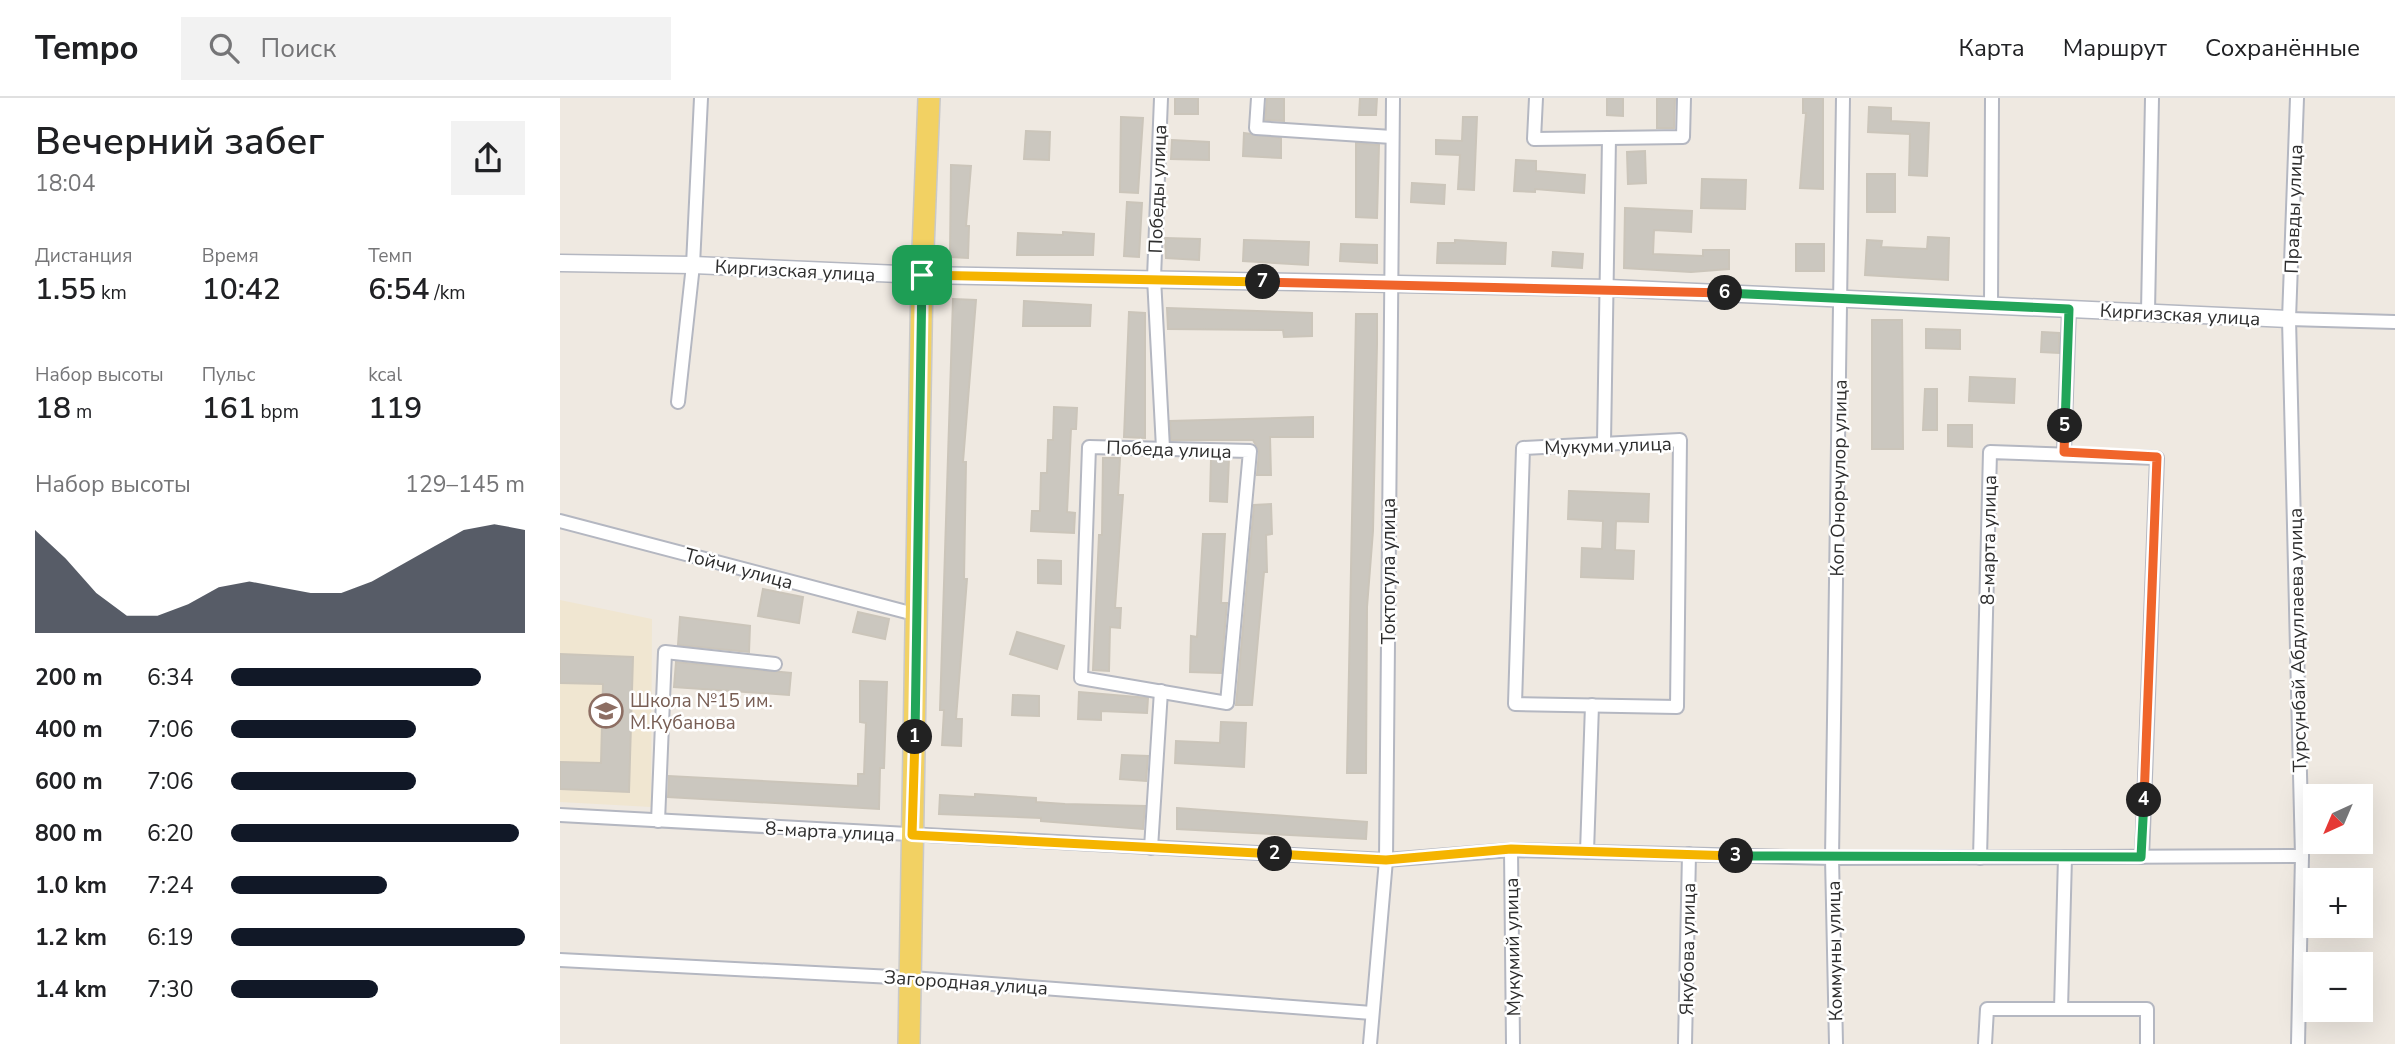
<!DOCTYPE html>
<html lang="ru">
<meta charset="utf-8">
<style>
body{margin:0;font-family:"Nunito Sans",sans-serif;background:#f2f2f2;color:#202124;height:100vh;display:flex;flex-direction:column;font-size:26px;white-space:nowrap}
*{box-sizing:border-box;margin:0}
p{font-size:23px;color:#757577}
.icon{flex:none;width:38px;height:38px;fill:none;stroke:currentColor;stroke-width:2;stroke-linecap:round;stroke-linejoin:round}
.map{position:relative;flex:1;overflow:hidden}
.details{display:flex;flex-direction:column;background:#fff;width:560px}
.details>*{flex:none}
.needle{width:46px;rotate:224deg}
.controls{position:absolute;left:1743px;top:686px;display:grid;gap:14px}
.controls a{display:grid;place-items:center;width:70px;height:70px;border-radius:0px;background:#fff;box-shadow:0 7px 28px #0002;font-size:35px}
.pin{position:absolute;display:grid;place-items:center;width:60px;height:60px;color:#fff;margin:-30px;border-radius:14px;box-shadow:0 4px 10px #0006}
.km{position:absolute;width:35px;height:35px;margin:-18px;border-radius:50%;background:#222;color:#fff;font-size:19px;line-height:35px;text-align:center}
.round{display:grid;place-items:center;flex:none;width:74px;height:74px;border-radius:0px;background:#f2f2f2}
.head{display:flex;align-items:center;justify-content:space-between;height:119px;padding:0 35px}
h1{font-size:38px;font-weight:600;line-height:52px}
.figures{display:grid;grid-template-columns:repeat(3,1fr);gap:10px;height:119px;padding:7px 35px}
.figures div{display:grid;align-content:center}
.figures b{font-size:30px;font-weight:600}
.figures small{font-size:19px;font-weight:400}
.figures p{font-size:19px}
.chart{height:196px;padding:14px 35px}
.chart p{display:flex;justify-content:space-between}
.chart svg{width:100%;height:126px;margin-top:7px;fill:#111827;opacity:.7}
ul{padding:0 35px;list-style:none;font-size:23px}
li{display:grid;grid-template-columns:112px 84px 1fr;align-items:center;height:52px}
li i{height:18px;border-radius:9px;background:#111827}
header{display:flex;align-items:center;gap:42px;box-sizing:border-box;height:98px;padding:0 35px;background:#fff;border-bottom:2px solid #e0e0e0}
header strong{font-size:33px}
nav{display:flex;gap:38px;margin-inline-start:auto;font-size:24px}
.search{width:490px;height:63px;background:#f2f2f2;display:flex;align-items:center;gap:18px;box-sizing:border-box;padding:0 24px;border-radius:0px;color:#757577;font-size:26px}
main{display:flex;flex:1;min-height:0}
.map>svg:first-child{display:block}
</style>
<header>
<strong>Tempo</strong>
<div class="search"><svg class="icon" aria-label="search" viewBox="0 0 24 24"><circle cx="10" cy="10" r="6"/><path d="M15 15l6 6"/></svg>Поиск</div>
<nav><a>Карта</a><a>Маршрут</a><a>Сохранённые</a></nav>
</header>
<main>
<section class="details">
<div class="head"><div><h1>Вечерний забег</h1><p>18:04</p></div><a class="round"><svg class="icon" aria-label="share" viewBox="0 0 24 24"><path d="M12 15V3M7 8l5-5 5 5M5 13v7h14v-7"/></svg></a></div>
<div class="figures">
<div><p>Дистанция</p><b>1.55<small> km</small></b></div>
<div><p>Время</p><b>10:42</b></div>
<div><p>Темп</p><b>6:54<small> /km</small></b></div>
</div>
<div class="figures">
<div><p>Набор высоты</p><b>18<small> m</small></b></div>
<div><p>Пульс</p><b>161<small> bpm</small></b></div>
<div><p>kcal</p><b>119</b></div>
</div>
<div class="chart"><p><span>Набор высоты</span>129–145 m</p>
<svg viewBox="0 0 160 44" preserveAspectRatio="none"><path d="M0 44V8L10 18L20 30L30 38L40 38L50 34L60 28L70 26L80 28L90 30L100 30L110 26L120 20L130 14L140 8L150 6L160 8V44z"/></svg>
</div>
<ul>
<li><b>200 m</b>6:34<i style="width:85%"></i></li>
<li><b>400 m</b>7:06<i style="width:63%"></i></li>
<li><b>600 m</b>7:06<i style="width:63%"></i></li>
<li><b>800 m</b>6:20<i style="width:98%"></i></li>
<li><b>1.0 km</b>7:24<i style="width:53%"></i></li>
<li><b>1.2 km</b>6:19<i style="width:100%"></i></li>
<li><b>1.4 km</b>7:30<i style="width:50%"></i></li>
</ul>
</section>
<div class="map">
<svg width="1835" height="946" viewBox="0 0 1835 946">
<rect width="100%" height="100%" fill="#efe9e1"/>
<polygon fill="#f0e6d1" points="0,502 92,521 91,709 0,704"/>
<g fill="#cbc7bf" stroke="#cbc5ba" stroke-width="2">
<rect x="615" y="0" width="23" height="16"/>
<polygon points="707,0 724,0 724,23 705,22"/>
<polygon points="800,0 817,0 816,17 799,17"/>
<polygon points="1047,0 1063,0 1063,18 1047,17"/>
<polygon points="1097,0 1115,0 1114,30 1097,30"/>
<polygon points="1243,0 1263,0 1263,91 1240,90 1246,15 1243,15"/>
<polygon points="1309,9 1331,10 1331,23 1369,25 1367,78 1349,77 1350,36 1308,34"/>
<polygon points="561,19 583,20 578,95 560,94"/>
<polygon points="903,19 917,19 914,92 898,91 900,57 876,56 876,42 902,43"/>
<polygon points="466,33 490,34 489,62 464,61"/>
<polygon points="684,35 721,40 721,60 683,58"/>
<polygon points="612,42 649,44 649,62 611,61"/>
<polygon points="796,45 819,47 817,120 796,119"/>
<polygon points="1085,53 1086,85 1068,86 1067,54"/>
<polygon points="956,62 976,63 976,73 1025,77 1024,95 975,91 975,94 954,93"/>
<polygon points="391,67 411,68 406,128 409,128 408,160 390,159"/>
<rect x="1307" y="76" width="28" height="38"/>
<polygon points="1142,81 1186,82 1185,111 1141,110"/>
<polygon points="852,85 885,87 884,106 851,104"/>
<polygon points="567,104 582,105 579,159 564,158"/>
<polygon points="1065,110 1132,113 1131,134 1094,132 1093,156 1143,158 1143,152 1169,152 1169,171 1131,174 1064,170"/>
<polygon points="503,134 534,136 533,157 457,157 458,135 503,137"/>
<polygon points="1368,139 1389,140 1388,182 1305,177 1307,142 1322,143 1321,149 1367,151"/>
<polygon points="605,140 640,141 639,162 606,160"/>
<polygon points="684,142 749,144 748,167 683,163"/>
<polygon points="895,142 946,145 945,166 877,165 878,145 895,145"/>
<polygon points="781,146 817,147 817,165 780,163"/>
<rect x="1236" y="146" width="28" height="27"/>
<polygon points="993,154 1023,156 1022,170 992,168"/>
<polygon points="393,201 416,202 403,364 406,364 404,481 407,481 396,621 402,621 401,648 382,647 384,612 380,612"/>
<polygon points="464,203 531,207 530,228 463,228"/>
<polygon points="607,210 752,215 752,238 724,239 723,232 608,231"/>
<polygon points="569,214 585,215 585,340 564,339"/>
<polygon points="796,216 817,216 817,246 813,433 807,509 806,675 787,675"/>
<polygon points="1312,222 1342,222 1343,351 1312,351"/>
<polygon points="1366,231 1400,232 1400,251 1366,250"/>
<polygon points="1482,234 1499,235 1499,255 1481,254"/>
<polygon points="1410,279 1455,281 1454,305 1409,303"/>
<polygon points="1365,291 1377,291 1377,332 1363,332"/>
<polygon points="494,309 517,310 516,331 511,331 507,414 515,415 514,435 471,433 472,413 480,413 481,375 487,375 488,342 493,342"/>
<polygon points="753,319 753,339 710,339 711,377 697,377 699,353 693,342 611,342 610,323"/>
<polygon points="1388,327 1412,327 1412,349 1388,348"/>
<polygon points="543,360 560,360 558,397 563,397 555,510 561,510 560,530 550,529 549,573 533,572 539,437 542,437"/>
<polygon points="651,361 669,361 667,404 650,403"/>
<polygon points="1009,393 1089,396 1088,424 1056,423 1055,452 1074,453 1073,481 1021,479 1022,450 1042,451 1043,423 1008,421"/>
<polygon points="711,406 712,436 706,437 707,474 704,474 692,607 676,607 694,407"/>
<polygon points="643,436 665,436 661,505 667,505 661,575 630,574 631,538 637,539"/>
<polygon points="478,462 501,463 501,486 478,485"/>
<polygon points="203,491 243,499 239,525 198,518"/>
<polygon points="298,514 329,521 325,541 293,534"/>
<polygon points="120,519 190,528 189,554 118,547"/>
<polygon points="457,534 504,548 497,571 450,556"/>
<polygon points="0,556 73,559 69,694 0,691 0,664 41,665 43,586 0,585"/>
<polygon points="116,564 231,575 229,597 114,589"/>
<polygon points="300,583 327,584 324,670 320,670 319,711 108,699 109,678 298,688 298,676 304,676 306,625 300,624"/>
<polygon points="519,594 588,600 587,615 541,613 541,622 518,621"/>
<polygon points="453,597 479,598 479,618 452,617"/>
<polygon points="661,624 686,625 684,669 615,665 616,643 660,645"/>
<polygon points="562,657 588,658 586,683 560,681"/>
<polygon points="415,696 476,700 476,704 505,706 585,708 583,731 481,723 481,720 379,716 380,697 415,699"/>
<polygon points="617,710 807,724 806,741 617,731"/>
</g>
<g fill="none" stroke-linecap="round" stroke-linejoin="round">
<defs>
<g id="minor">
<polyline points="601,0 594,180 603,350"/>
<polyline points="698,0 696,30 832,39"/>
<polyline points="976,0 974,41 1123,39 1124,0"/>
<polyline points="1737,0 1729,221 1742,758 1738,946"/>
<polyline points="1431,207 1432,0"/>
<polyline points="1588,214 1592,0"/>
<polyline points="1729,221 1835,224"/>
<polyline points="118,304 133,167 141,0"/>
<polygon points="1120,342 1117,609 955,606 963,350"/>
<polyline points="1044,344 1049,40"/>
<polygon points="529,349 690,353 667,605 521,580"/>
<polyline points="1504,354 1509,211"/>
<polyline points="0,423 358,517"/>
<polyline points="0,717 826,762 951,752 1272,760 1742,758"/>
<polyline points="98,723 105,554 215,566"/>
<polyline points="591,750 601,593"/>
<polyline points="951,752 953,946"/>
<polyline points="1027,754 1032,607"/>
<polyline points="1420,760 1430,354 1597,360 1582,759"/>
<polyline points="0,862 352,880 812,915"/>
<polyline points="1501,911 1505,759"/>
<polyline points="810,946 826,762 833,0"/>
<polyline points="1125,946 1129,756"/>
<polyline points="1276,946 1272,760 1283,0"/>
<polyline points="1425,946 1427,911 1587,911 1587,946"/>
</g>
<polyline id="tertiary" points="0,165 133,167 362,177 1048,190 1729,221"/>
<polyline id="primary" points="349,946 362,177 369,0"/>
</defs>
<use href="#minor" stroke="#b4b7c1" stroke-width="16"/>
<use href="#tertiary" stroke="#b4b7c1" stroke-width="19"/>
<use href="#primary" stroke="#c9c9c9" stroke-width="24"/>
<use href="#minor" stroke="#fff" stroke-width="12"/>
<use href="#tertiary" stroke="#fff" stroke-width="16"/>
<use href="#primary" stroke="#f2d163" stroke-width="21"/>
</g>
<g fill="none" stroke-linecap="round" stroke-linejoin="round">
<defs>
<polyline id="split-1" points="355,639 362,177"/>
<polyline id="split-2" points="355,639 352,737 715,756"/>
<polyline id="split-3" points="715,756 826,762 951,751 1176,758"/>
<polyline id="split-4" points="1176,758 1581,759 1584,702"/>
<polyline id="split-5" points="1505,328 1504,354 1597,359 1584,702"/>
<polyline id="split-6" points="1165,195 1509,211 1505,328"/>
<polyline id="split-7" points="703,184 1165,195"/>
<polyline id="split-8" points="362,177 703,184"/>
</defs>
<use href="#split-1" stroke="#fff" stroke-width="14"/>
<use href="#split-2" stroke="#fff" stroke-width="14"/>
<use href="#split-3" stroke="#fff" stroke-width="14"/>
<use href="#split-4" stroke="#fff" stroke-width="14"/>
<use href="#split-5" stroke="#fff" stroke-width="14"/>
<use href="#split-6" stroke="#fff" stroke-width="14"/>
<use href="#split-7" stroke="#fff" stroke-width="14"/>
<use href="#split-8" stroke="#fff" stroke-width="14"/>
<use href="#split-1" stroke="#22a559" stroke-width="9"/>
<use href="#split-2" stroke="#f5b400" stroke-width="9"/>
<use href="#split-3" stroke="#f5b400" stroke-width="9"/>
<use href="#split-4" stroke="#22a559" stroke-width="9"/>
<use href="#split-5" stroke="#f0652b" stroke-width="9"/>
<use href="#split-6" stroke="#22a559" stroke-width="9"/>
<use href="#split-7" stroke="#f0652b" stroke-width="9"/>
<use href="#split-8" stroke="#f5b400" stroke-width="9"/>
</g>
<defs>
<symbol id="school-ring" viewBox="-11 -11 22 22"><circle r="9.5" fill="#fff" stroke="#8d6e63" stroke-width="1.5"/><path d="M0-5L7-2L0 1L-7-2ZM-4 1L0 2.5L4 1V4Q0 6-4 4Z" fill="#8d6e63"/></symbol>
</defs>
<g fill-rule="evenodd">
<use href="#school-ring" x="27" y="594" width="38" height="38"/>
</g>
<g text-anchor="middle" stroke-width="5" stroke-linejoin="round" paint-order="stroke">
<g font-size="19" fill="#2e2e2e" stroke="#fff">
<text transform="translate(597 91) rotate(-88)" y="7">Победы улица</text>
<text transform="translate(1733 111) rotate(-88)" y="7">Правды улица</text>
<text transform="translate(235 172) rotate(3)" y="7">Киргизская улица</text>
<text transform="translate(1620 216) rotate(3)" y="7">Киргизская улица</text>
<text transform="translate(1048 347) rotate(-2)" y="7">Мукуми улица</text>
<text transform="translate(609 351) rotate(2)" y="7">Победа улица</text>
<text transform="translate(1278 380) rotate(-89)" y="7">Коп Онорчулор улица</text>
<text transform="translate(1428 442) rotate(-89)" y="7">8-марта улица</text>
<text transform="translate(179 470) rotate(15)" y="7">Тойчи улица</text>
<text transform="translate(828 473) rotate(-90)" y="7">Токтогула улица</text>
<text transform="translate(1737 542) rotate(-91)" y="7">Турсунбай Абдуллаева улица</text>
<text transform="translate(270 733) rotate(3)" y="7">8-марта улица</text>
<text transform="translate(952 849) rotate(-91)" y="7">Мукумий улица</text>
<text transform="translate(1127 851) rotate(-89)" y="7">Якубова улица</text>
<text transform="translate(1274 853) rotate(-91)" y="7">Коммуны улица</text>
<text transform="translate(406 884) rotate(4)" y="7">Загородная улица</text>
</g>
<g font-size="19" fill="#785e54" stroke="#fff" text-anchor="start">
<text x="70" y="609">Школа №15 им.<tspan x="70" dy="22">М.Кубанова</tspan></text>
</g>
</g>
</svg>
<div class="controls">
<a><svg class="needle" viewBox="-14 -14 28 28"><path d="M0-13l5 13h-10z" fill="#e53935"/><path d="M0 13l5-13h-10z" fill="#757577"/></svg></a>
<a>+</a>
<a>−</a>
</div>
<div class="pin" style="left:362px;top:177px;background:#1e9e55"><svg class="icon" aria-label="arrive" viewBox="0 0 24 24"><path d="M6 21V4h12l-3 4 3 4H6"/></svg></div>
<b class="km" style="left:355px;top:639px">1</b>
<b class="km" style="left:715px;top:756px">2</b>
<b class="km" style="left:1176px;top:758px">3</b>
<b class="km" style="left:1584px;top:702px">4</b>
<b class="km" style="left:1505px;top:328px">5</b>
<b class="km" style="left:1165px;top:195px">6</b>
<b class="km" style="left:703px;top:184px">7</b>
</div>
</main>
